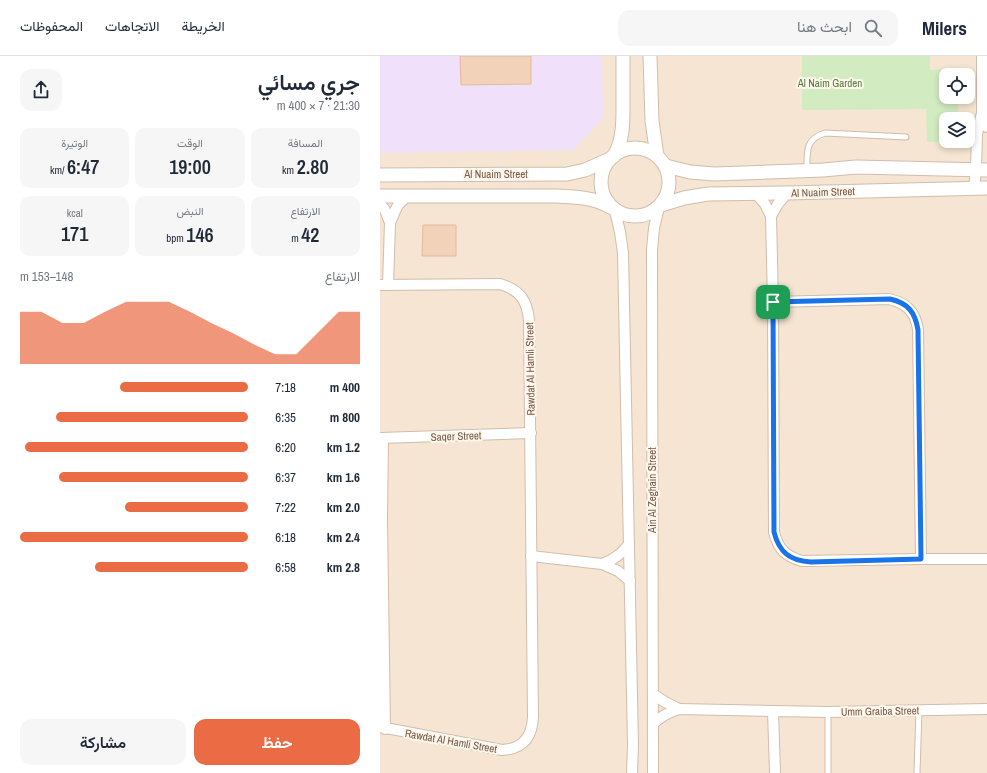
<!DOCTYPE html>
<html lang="ar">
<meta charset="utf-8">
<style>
body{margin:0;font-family:"Archivo Narrow",Vazirmatn,sans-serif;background:#f6f6f7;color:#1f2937;direction:rtl;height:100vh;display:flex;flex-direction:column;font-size:15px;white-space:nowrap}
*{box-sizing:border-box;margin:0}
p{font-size:13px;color:#747a83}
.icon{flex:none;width:22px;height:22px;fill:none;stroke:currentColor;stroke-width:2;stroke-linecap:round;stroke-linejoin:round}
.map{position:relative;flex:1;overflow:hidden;direction:ltr}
.sheet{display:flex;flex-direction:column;background:#fff;width:380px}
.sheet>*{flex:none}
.tools{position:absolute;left:559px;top:12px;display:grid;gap:8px}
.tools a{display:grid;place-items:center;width:36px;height:36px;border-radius:8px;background:#fff;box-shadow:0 2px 6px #0003;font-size:20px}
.pin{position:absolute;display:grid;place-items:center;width:34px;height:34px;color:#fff;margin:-17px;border-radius:8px;box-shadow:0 2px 6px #0006}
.round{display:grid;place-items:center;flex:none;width:42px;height:42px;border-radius:12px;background:#f6f6f7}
.summary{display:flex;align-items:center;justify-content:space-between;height:68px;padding:0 20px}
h1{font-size:22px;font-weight:600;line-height:30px}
.metrics{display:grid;grid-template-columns:repeat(3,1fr);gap:6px;height:68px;padding:4px 20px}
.metrics div{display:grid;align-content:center;border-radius:10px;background:#f6f6f7;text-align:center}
.metrics b{font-size:20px;font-weight:600}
.metrics small{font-size:11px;font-weight:400}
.metrics p{font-size:11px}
.chart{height:112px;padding:8px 20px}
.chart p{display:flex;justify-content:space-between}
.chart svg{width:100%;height:72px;margin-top:4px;fill:#eb6b44;opacity:.7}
.primary-button{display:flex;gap:8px;margin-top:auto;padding:8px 20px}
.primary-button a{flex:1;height:46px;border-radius:12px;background:#eb6b44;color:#fff;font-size:16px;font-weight:600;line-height:46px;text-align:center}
.primary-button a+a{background:#f6f6f7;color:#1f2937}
ul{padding:0 20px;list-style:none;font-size:13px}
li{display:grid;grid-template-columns:64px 48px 1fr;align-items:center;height:30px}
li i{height:10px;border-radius:5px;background:#eb6b44}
header{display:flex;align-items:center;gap:24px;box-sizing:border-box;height:56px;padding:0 20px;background:#fff;border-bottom:1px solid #e0e1e3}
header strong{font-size:19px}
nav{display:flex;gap:22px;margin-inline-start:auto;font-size:14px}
.search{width:280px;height:36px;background:#f6f6f7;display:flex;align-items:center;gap:10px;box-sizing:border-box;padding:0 14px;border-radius:12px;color:#747a83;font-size:15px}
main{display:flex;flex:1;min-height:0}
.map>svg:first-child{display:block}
</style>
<header>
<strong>Milers</strong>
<div class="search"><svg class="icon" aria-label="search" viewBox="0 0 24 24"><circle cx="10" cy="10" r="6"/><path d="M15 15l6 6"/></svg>ابحث هنا</div>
<nav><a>الخريطة</a><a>الاتجاهات</a><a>المحفوظات</a></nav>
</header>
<main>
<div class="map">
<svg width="607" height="717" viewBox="0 0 607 717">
<rect width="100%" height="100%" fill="#fdf3e3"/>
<path fill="#f5e5d2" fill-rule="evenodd" d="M0,0H607V717H0ZM566,19H588V41H566ZM566,63H588V85H566Z"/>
<polygon fill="#f0e0f9" points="0,0 222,0 223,62 193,94 0,97"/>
<polygon fill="#d2ebc1" points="422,0 550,0 550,14 578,13 578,19 566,19 566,41 578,41 578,63 566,63 566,85 578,86 547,86 546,53 422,54"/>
<g fill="#f3d2ba" stroke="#e7b89a">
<polygon points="80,0 151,0 151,28 81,29"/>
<polygon points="43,169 76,169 76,200 42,200"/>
</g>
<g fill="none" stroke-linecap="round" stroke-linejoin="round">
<defs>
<g id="service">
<path d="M427,114C427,96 425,83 445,77L526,81"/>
<polyline points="448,717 448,656"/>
<polyline points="537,717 539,654"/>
</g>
<g id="minor">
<polyline points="602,57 607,71"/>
<polyline points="594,132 596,114 597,78 602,57 602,0"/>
<path d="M376,138L385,148L391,160L393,246L394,476C398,493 405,500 422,505L541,503H607"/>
<polyline points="0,148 5,154 10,167"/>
<polyline points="235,155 240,176 243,197 253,689 252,717"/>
<polyline points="391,160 398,148 407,137"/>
<path d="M0,229L120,228C140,234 147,244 149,264C151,397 152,529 153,661C152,682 142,693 122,694L0,671"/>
<polyline points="8,229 10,167 15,155 18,149 27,140"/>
<path d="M393,246L509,243C527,247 535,256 538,273L541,503"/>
<polyline points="0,382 151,377"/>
<polyline points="3,382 2,462 5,673"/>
<polyline points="151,500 222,508 238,515 250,525"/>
<path d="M222,508C234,504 241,498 249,488"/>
<polyline points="273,638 285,646 299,653"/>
<path d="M273,668C281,660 289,656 299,653L393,655"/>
<polyline points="273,717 272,194 274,172 279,151"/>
<polyline points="395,717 393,655 448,656 607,653"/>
</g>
<g id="tertiary">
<polyline points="270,0 272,65 277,100"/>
<circle cx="255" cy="126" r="34"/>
<path d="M234,100C244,83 243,63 243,44C243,30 243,15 243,0"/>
<polyline points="286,110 310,116 334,118 443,114 476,111 607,114"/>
<polyline points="0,119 187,118 205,114 230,103"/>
<path d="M0,140H176C194,141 214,141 230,151"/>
<polyline points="281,149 304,142 328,138 407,137 607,132"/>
</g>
</defs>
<use href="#service" stroke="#d1bdac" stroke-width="7"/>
<use href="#minor" stroke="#d1bdac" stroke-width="12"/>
<use href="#tertiary" stroke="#d1bdac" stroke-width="15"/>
<use href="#service" stroke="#fff" stroke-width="5"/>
<use href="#minor" stroke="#fff" stroke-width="10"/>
<use href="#tertiary" stroke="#fff" stroke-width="13"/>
</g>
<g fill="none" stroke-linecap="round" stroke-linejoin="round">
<defs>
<path id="route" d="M510,243C528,247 535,256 538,274L541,503L431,506C410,505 399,496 394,476L393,246Z"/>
</defs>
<use href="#route" stroke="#fff" stroke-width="8"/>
<use href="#route" stroke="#1a73e8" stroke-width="5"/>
</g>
<g text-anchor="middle" stroke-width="4" stroke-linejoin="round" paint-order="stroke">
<g font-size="11" fill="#517d40" stroke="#fff7eb">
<text x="450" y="31">Al Naim Garden</text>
</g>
<g font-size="11" fill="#765948" stroke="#fff7eb">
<text x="116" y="122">Al Nuaim Street</text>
<text transform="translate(443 136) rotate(-2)" y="4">Al Nuaim Street</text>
<text transform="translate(150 313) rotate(-91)" y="4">Rawdat Al Hamli Street</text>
<text transform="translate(76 380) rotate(-2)" y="4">Saqer Street</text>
<text transform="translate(272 434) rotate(-90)" y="4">Ain Al Zeghain Street</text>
<text transform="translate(500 655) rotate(-1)" y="4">Umm Graiba Street</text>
<text transform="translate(71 685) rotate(10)" y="4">Rawdat Al Hamli Street</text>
</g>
</g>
</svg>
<div class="tools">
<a><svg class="icon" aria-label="locate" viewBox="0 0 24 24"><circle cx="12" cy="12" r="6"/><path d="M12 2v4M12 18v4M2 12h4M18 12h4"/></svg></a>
<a><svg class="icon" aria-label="layers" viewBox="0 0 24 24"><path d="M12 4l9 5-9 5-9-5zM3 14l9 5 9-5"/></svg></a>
</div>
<div class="pin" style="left:393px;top:246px;background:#1e9e55"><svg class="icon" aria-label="arrive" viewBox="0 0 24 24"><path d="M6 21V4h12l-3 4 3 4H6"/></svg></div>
</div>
<section class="sheet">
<div class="summary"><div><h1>جري مسائي</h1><p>21:30 · 7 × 400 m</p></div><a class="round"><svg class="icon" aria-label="share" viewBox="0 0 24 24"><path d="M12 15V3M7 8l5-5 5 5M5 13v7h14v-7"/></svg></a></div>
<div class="metrics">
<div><p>المسافة</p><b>2.80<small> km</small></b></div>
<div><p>الوقت</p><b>19:00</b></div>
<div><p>الوتيرة</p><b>6:47<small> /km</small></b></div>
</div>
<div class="metrics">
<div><p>الارتفاع</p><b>42<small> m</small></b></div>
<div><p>النبض</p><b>146<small> bpm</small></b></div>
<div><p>kcal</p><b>171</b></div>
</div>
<div class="chart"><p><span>الارتفاع</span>148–153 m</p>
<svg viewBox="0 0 160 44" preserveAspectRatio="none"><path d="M0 44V12L10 12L20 19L30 19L40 12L50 6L60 6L70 6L80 12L90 19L100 25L110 32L120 38L130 38L140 25L150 12L160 12V44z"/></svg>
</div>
<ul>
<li><b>400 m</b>7:18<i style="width:56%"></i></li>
<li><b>800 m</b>6:35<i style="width:84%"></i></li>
<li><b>1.2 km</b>6:20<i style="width:98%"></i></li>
<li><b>1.6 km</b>6:37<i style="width:83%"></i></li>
<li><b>2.0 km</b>7:22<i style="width:54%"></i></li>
<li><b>2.4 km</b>6:18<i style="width:100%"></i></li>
<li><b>2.8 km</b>6:58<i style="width:67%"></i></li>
</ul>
<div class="primary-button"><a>حفظ</a><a>مشاركة</a></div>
</section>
</main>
